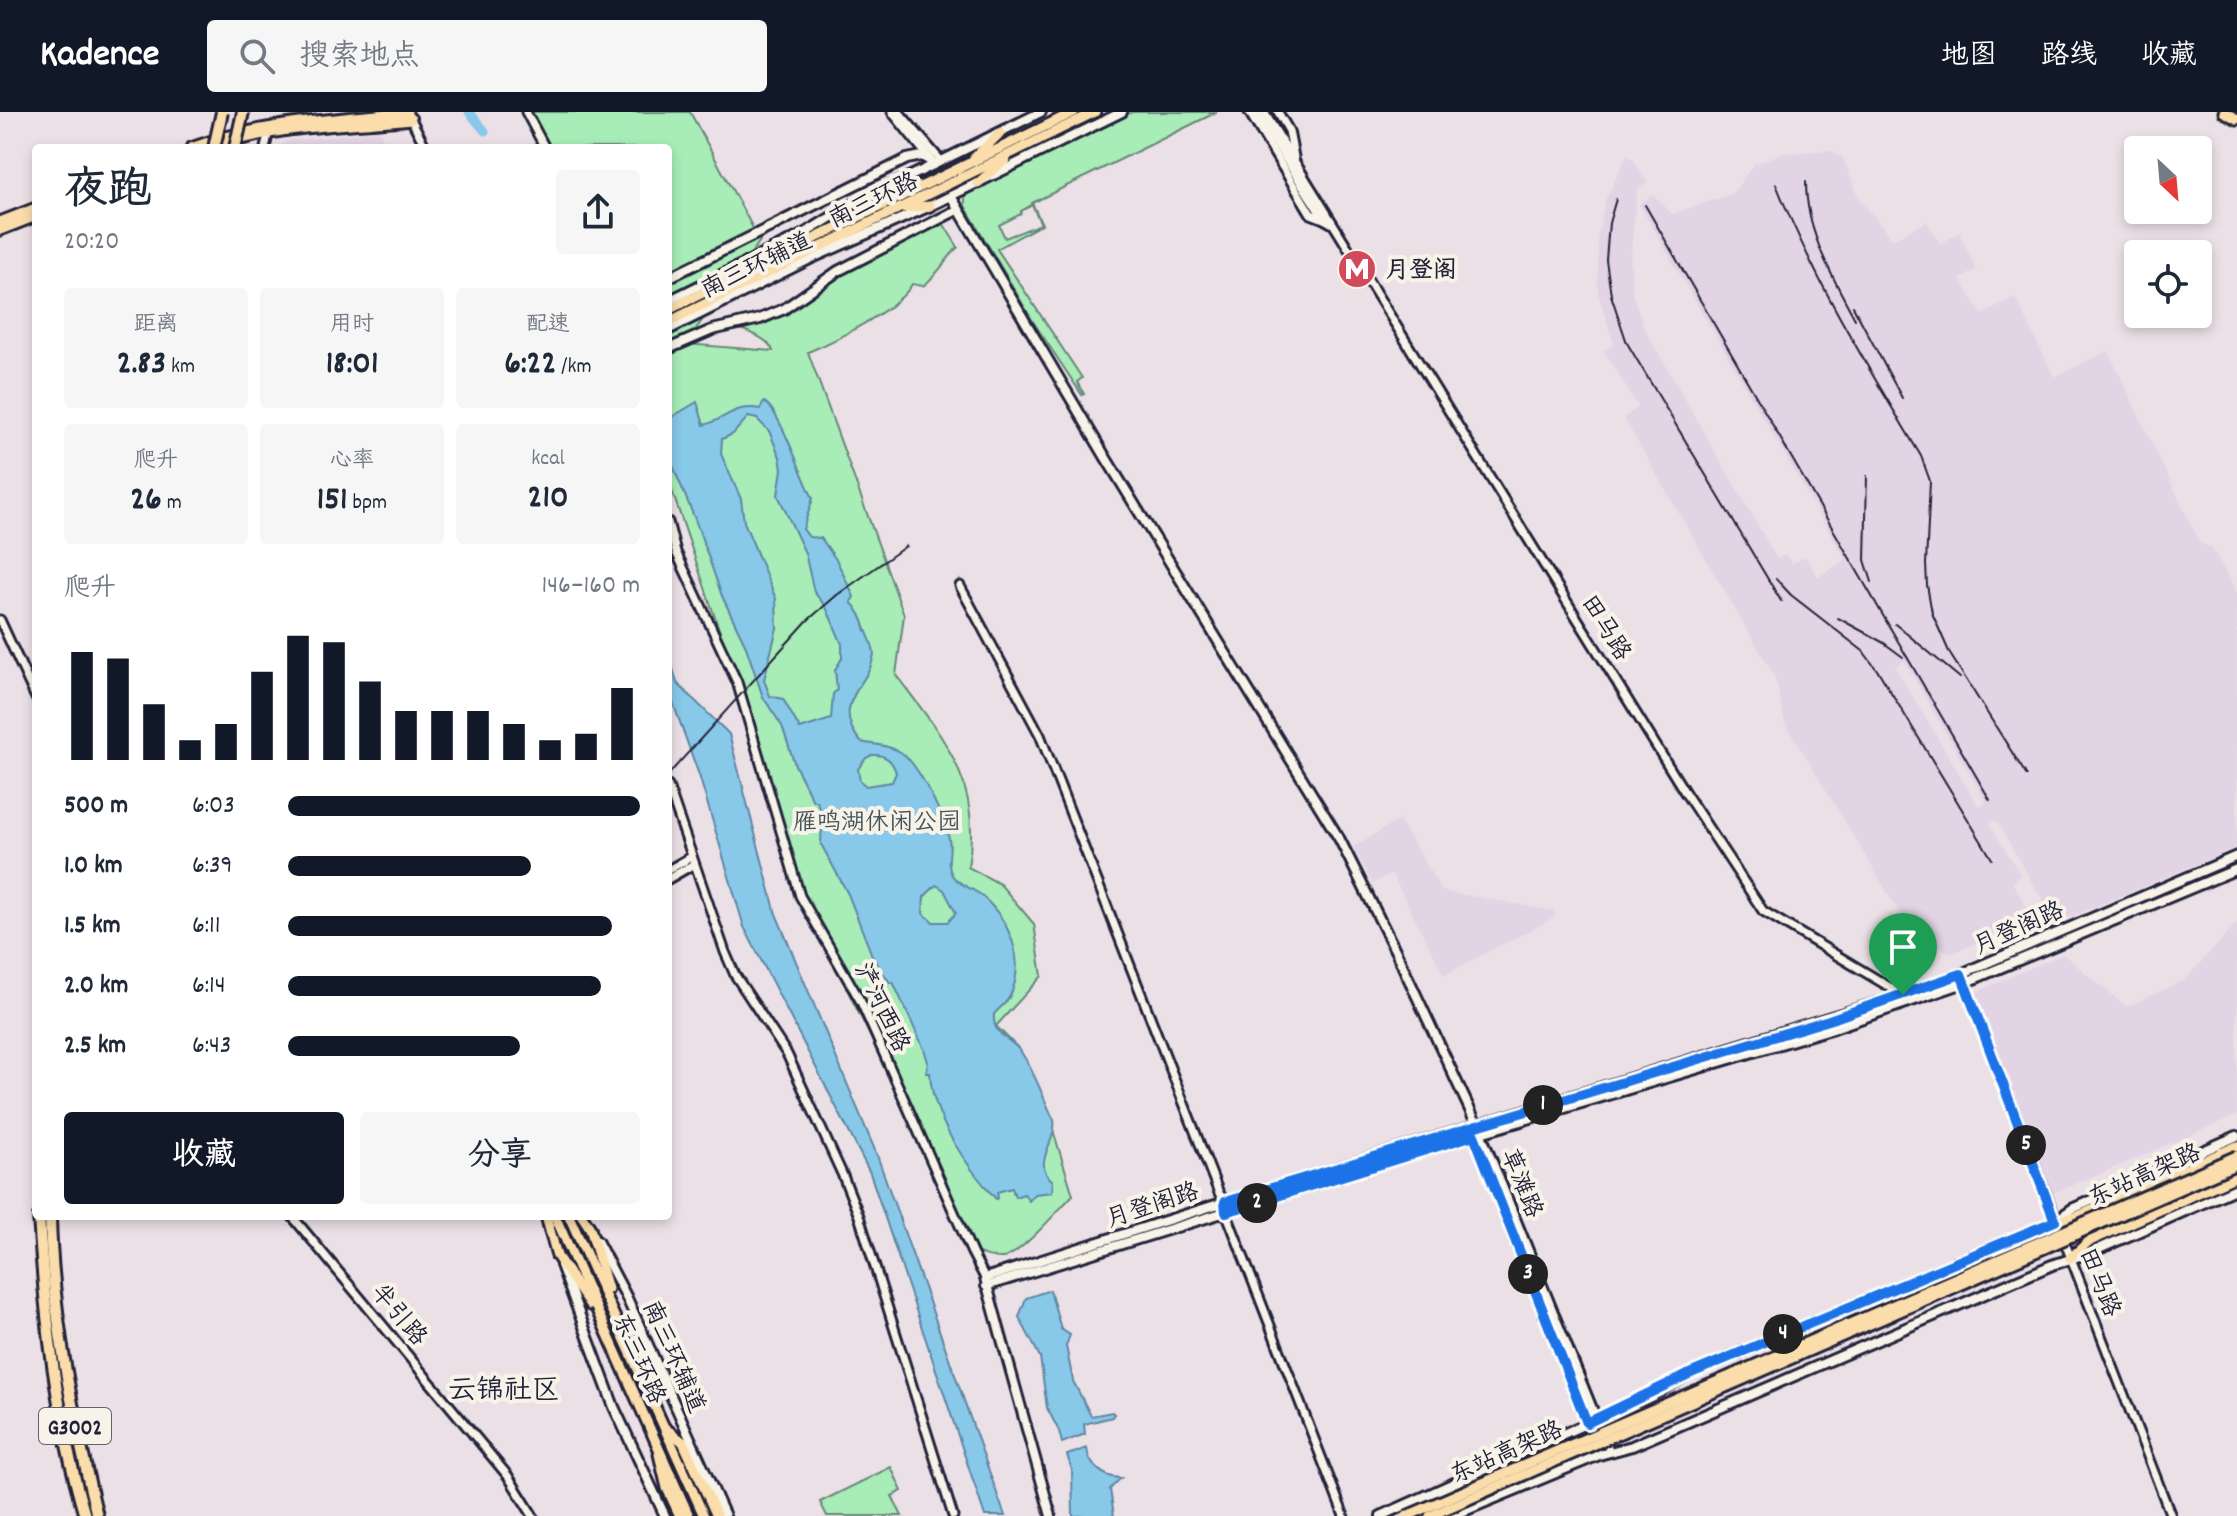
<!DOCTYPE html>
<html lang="zh">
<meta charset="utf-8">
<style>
body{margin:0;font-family:Dekko,"LXGW WenKai TC",sans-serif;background:#f6f6f7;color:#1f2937;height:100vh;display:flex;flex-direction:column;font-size:30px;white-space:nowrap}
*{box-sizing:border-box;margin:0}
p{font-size:26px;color:#747a83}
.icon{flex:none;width:44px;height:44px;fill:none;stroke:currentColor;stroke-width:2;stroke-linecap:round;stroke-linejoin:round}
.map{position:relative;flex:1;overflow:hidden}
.side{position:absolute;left:32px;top:32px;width:640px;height:1076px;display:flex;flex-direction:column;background:#fff;border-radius:8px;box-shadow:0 4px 12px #0003}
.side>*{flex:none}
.needle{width:52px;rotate:154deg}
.controls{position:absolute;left:2124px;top:24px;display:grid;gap:16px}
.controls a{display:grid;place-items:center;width:88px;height:88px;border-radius:8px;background:#fff;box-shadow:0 4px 12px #0003;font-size:40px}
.pin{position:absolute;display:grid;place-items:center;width:68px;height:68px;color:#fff;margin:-82px -34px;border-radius:50% 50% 50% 0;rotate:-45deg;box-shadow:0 0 8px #0007}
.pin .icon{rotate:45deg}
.km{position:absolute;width:40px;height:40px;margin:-20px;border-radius:50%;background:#222;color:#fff;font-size:22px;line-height:40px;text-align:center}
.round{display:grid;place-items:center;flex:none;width:84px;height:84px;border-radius:8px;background:#f6f6f7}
.overview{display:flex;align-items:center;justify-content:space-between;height:136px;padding:0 32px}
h1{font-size:44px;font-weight:700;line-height:60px}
.stats{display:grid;grid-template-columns:repeat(3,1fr);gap:12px;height:136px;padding:8px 32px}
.stats div{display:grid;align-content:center;border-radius:8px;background:#f6f6f7;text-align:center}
.stats b{font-size:34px;font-weight:700}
.stats small{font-size:22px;font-weight:400}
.stats p{font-size:22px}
.chart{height:224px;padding:16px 32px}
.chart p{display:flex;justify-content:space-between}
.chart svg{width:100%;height:144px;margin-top:8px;stroke:#111827;stroke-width:6}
.primary-button{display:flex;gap:16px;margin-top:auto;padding:16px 32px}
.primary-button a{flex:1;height:92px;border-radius:8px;background:#111827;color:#fff;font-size:32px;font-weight:700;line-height:92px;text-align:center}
.primary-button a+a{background:#f6f6f7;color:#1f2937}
ul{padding:0 32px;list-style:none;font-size:26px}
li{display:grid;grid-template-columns:128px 96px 1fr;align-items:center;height:60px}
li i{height:20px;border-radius:10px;background:#111827}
header{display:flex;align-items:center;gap:48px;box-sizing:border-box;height:112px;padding:0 40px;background:#111827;color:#fff}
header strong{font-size:38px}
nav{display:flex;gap:44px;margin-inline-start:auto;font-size:28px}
.search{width:560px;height:72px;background:#f6f6f7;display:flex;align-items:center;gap:20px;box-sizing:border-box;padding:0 28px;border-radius:8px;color:#747a83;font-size:30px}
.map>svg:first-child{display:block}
</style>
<header>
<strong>Kadence</strong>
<div class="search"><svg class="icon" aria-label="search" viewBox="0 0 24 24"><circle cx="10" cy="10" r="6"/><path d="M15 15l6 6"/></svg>搜索地点</div>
<nav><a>地图</a><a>路线</a><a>收藏</a></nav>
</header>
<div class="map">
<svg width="2237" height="1404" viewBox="0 0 2237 1404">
<rect width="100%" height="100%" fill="#ebe0e6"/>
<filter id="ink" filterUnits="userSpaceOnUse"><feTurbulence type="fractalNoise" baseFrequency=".0125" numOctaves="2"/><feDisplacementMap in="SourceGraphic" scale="16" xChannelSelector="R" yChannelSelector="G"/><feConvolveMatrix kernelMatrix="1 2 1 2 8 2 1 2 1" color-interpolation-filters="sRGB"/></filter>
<g filter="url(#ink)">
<g fill="#e2d3e5" fill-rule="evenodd">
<polygon points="379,19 388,36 275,36 288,29"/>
<path d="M1830,38L1843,46L1858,85L1892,127L1927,110L1940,132L1959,121L1976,158L1960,167L1982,203L2015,185L2054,265L2108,239L2200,432L2211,435L2237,481V735L2056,811L1996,708L1990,712L2021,764L2012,770L2035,810L2033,811L2035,818L2020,822L2014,816L1950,842L1903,806L1785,610L1775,565L1623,305L1639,296L1604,238L1614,232L1598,181V124L1605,89L1627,43L1633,47L1647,71L1637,78L1630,149L1633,184L1644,216L1777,447L1786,443L1792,452L1805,444L1818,465L1846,448L1639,92L1653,83L1672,102L1732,82L1754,52L1781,42ZM1904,549L1986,690L1979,695L1895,555Z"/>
<polygon points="1399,708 1442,779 1554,799 1555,805 1444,863 1392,762 1372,771 1353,735"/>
<polygon points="2237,811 2237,1003 2052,1082 1974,881 2063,842 2126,895 2185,868"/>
</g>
<g fill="#a8ecb7" stroke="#658779" stroke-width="2" fill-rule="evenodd">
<path d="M526,0H690L760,129L685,232L773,239C768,225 747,220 733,214L787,199L838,164L943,111L958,135C945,148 938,163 923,174L912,172C901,195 833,230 808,240L904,503L896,563C944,626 983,671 968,755L1000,772L1034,812L1042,864L996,914L1020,938L1052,1015L1073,1083C1059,1097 1019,1144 1003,1146C995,1147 985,1143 978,1141L803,789L737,570L668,367V36H545Z"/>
<path d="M1132,0H1217L1032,91L1042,112L997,137L1082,266L1077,270L1084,282L1082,283L1034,211L965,94V83ZM1032,93L1041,112L1005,126L999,113L1021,102V99Z"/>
<polygon points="891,1355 902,1379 892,1384 902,1404 827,1404 820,1390"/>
</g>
<g fill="#88c8e9" stroke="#5f86a3" stroke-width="2" fill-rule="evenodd">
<path d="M697,290L704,313C727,307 734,292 760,297L764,290C779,296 803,368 813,386L803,417L809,425L821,426L837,449L854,485L851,490C859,498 863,507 866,518C869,525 874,535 874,542C871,573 828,591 861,630C874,633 890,633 902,641C918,652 945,707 949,727C952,739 945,751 952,763C958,773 973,776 982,784C1009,808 1027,848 1010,884C1007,891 1000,895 994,902C992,924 1010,925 1021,940C1035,960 1043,986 1054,1008C1058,1030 1030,1051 1053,1069L1052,1080L1035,1082L1029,1089L1024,1082L1015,1085L1012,1076L997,1080L998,1086L996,1087C967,1055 932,1006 930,961H926L928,950L924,937L893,870L890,871L873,846L848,782L821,732L822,708L817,689H813L795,653L782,614L763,585L745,532L722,484L695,407L669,345L670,306ZM748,305L757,307L769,319L780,345L782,357L778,383L805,441L814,480L826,495L842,532V546L835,558L837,578L833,582L831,607L800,617L783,587L770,584L764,568L777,516L776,487L744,410L741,387L721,342L722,327L733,322ZM872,643C885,642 893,649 896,661L892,670L866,674L860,669L858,657L866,646ZM936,773L944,778L956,801L948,810H933L923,801L924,785Z"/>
<polygon points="668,539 677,571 729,622 776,802 877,1043 1005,1404 985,1404 870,1061 744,815 699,663 668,577"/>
<polygon points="1050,1178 1061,1217 1070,1223 1066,1234 1073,1269 1091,1304 1112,1300 1114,1302 1112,1305 1084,1312 1085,1322 1062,1331 1059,1319 1047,1296 1040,1245 1019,1205 1026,1186"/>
<path d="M1087,1336C1088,1353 1104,1366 1121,1366L1110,1377L1114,1404H1073L1072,1358L1067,1343Z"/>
</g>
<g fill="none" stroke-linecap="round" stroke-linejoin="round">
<polyline stroke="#88c8e9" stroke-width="9" points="469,0 485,19"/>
<defs>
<g id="tertiary">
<polyline points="526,0 545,36"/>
<polyline points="892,0 931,48"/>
<polyline points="899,0 941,49"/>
<polyline points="1249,0 1311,102 1324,107"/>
<polyline points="1256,0 1324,107 1331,111"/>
<polyline points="1264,0 1684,679 1763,799 1903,883"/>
<polyline points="1278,0 1289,19 1294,45"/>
<polyline points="410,5 426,36"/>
<polyline points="265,36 268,23"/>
<polyline points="668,410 676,440 737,570 800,784 861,890 972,1141 985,1166"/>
<polyline points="960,474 1040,623 1219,1081 1225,1090 1226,1100 1344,1404"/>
<polyline points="0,508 36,586"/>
<polyline points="668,674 725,840 735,863 787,942 843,1064 859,1104 953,1404"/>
<polyline points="668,758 691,745"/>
<polyline points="668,767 694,752"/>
<polyline points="1963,868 2171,1404"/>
<polyline points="1479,1016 1610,1340"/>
<polyline points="1475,1019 1474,1023 1599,1343"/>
<polyline points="292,1104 508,1364 533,1404"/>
</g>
<g id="secondary">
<polyline points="951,84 1106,346 1340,728 1397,842 1477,1013"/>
<polyline points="668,166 907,47 922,44 935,52"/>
<polyline points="668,189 802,123 846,96 1041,0"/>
<polyline points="668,218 812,146 930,94 1122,0"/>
<polyline points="668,237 712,218 760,207 784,197 838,159 957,98"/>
<polyline points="597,1129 626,1184 725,1404"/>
<polyline points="561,1153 614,1295 665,1404"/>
<polyline points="986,1174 1474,1023 1834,916 1964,871 2237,757"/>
<polyline points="1051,1404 985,1166 1225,1090 1903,883 1961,862 2237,744"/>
<polyline points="1381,1404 1661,1278 1689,1262 2055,1109 2072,1097 2237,1024"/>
<polyline points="1452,1404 1599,1343 1632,1334 2052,1153 2092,1140 2237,1076"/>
</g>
<g id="primary">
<polyline points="2224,0 2237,7"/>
<path d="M191,36C260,10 334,8 407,0"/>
<path d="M213,36C274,13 346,14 411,7"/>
<polyline points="0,110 36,96"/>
<polyline points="0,118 36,104"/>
<polyline points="2055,1109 2076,1105 2237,1034"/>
<polyline points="2070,1146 2088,1130 2237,1064"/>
<polyline points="665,1316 683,1330 717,1404"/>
<polyline points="659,1342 667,1376 680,1404"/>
</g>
<g id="trunk">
<polyline points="974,46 1000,21"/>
<polyline points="978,71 1006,47"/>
<polyline points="905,96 930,94"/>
<polyline points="668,198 1074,0"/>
<polyline points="668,210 1095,0"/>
<polyline points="546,1104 557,1144 590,1193"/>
<polyline points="555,1104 689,1404"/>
<polyline points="569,1104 704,1404"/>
<polyline points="582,1104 590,1116 608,1177"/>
</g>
<g id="motorway">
<path d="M39,1104C45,1206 56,1306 85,1404"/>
<path d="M50,1104C52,1206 73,1305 97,1404"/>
</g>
</defs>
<use href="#tertiary" stroke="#22223b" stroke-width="13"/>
<use href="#secondary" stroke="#22223b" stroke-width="14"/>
<use href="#primary" stroke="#22223b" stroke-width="15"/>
<use href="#trunk" stroke="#22223b" stroke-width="15"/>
<use href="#motorway" stroke="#22223b" stroke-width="16"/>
<use href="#tertiary" stroke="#f7f3e8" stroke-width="7"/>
<use href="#secondary" stroke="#f7f3e8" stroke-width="8"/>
<use href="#primary" stroke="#faddab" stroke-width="9"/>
<use href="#trunk" stroke="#faddab" stroke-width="9"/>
<use href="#motorway" stroke="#faddab" stroke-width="10"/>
<g stroke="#22223b" stroke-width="2">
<path d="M1806,70C1806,120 1832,164 1855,207"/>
<path d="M1776,72C1814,168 1868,256 1921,344L1930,369L1926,452L1927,473L1932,501L1950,542L2027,664"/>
<polyline points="1616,87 1609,111 1606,148 1611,183 1627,231 1781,489"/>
<polyline points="1645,93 1990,688"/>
<polyline points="1853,194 1902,286"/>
<polyline points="1867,364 1865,448 1872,470"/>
<polyline points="1776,467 1791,483 1863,539 1880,562 1992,747"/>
<polyline points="1838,506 1884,531 1903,545"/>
<polyline points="1895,512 1960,566"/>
<polyline points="668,663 807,509 837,483 906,434"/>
</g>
<defs>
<g id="primary-bridge">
<polyline points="1407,1404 2237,1044"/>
<polyline points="1430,1404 2237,1052"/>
</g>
<g id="motorway-bridge">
<polyline points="214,36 222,0"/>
<polyline points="235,36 243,0"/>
</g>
</defs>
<use href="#primary-bridge" stroke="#22223b" stroke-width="15" stroke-linecap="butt"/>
<use href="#motorway-bridge" stroke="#22223b" stroke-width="16" stroke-linecap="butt"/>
<use href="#primary-bridge" stroke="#faddab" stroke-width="9"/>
<use href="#motorway-bridge" stroke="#faddab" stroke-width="10"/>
</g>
</g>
<g fill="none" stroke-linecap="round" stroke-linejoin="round" filter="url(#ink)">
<defs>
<polygon id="route" points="1961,862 2055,1109 1689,1262 1587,1311 1474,1023 1226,1100 1225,1090 1829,908"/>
</defs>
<use href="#route" stroke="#fff" stroke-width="16"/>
<use href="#route" stroke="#1a73e8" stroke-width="10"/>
</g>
<defs>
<symbol id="metro-disc" viewBox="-11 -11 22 22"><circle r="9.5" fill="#d1495b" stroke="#f7f3e8"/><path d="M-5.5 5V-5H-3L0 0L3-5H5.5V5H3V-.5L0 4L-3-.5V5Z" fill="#fff"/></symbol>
</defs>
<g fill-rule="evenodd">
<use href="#metro-disc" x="1335" y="135" width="44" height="44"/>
</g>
<g text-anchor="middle" stroke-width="8" stroke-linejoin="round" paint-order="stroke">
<rect fill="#f7f3e8" stroke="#62616f" stroke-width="2" x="39" y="1296" width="72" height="36" rx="6"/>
<g font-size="22" font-weight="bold" fill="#22223b">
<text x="75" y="1322">G3002</text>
</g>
<g font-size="24" fill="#22223b" stroke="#f7f3e8">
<text transform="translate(873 87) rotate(-26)" y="8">南三环路</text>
<text transform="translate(756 152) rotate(-26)" y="8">南三环辅道</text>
<text transform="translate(1607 515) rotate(58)" y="8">田马路</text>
<text transform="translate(2018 815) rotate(-24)" y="8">月登阁路</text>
<text transform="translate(883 895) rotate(64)" y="8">浐河西路</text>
<text transform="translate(2144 1062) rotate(-24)" y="8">东站高架路</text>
<text transform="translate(1523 1071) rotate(68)" y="8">草滩路</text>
<text transform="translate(1152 1092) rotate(-18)" y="8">月登阁路</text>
<text transform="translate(2101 1170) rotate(68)" y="8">田马路</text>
<text transform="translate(400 1202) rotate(50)" y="8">半引路</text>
<text transform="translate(675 1244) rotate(66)" y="8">南三环辅道</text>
<text transform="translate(640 1246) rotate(66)" y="8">东三环路</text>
<text transform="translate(1506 1339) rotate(-24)" y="8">东站高架路</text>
</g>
<g font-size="24" font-weight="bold" fill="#22223b" stroke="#f7f3e8" text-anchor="start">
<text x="1385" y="165">月登阁</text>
</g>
<g font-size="24" fill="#44545a" stroke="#f7f3e8">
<text x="877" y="717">雁鸣湖休闲公园</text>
</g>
<g font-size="28" fill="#22223b" stroke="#f7f3e8">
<text x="504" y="1286">云锦社区</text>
</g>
</g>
</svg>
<div class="controls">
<a><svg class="needle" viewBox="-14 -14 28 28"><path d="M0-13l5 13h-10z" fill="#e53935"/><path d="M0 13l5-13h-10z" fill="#747a83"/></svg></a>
<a><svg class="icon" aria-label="locate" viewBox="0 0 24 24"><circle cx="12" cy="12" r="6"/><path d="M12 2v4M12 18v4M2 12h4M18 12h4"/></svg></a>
</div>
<div class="pin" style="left:1903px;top:883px;background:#1e9e55"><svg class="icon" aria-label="arrive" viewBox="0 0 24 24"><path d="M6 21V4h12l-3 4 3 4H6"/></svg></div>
<b class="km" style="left:1543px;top:993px">1</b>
<b class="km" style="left:1257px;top:1091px">2</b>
<b class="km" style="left:1528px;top:1162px">3</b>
<b class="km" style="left:1783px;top:1222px">4</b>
<b class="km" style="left:2026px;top:1033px">5</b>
<section class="side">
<div class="overview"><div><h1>夜跑</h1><p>20:20</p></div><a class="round"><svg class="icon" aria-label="share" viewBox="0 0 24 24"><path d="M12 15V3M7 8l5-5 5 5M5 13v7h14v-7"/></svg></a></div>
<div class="stats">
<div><p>距离</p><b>2.83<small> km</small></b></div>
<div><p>用时</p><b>18:01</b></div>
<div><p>配速</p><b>6:22<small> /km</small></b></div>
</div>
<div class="stats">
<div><p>爬升</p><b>26<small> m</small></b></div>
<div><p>心率</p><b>151<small> bpm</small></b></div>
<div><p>kcal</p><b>210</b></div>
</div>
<div class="chart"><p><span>爬升</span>146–160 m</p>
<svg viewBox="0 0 160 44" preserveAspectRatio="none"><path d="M5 44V11M15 44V13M25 44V27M35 44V38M45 44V33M55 44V17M65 44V6M75 44V8M85 44V20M95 44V29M105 44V29M115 44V29M125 44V33M135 44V38M145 44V36M155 44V22"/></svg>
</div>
<ul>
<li><b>500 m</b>6:03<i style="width:100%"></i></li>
<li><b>1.0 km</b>6:39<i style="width:69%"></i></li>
<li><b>1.5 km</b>6:11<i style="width:92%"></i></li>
<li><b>2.0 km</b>6:14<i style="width:89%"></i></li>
<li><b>2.5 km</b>6:43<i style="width:66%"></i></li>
</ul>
<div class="primary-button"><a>收藏</a><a>分享</a></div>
</section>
</div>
